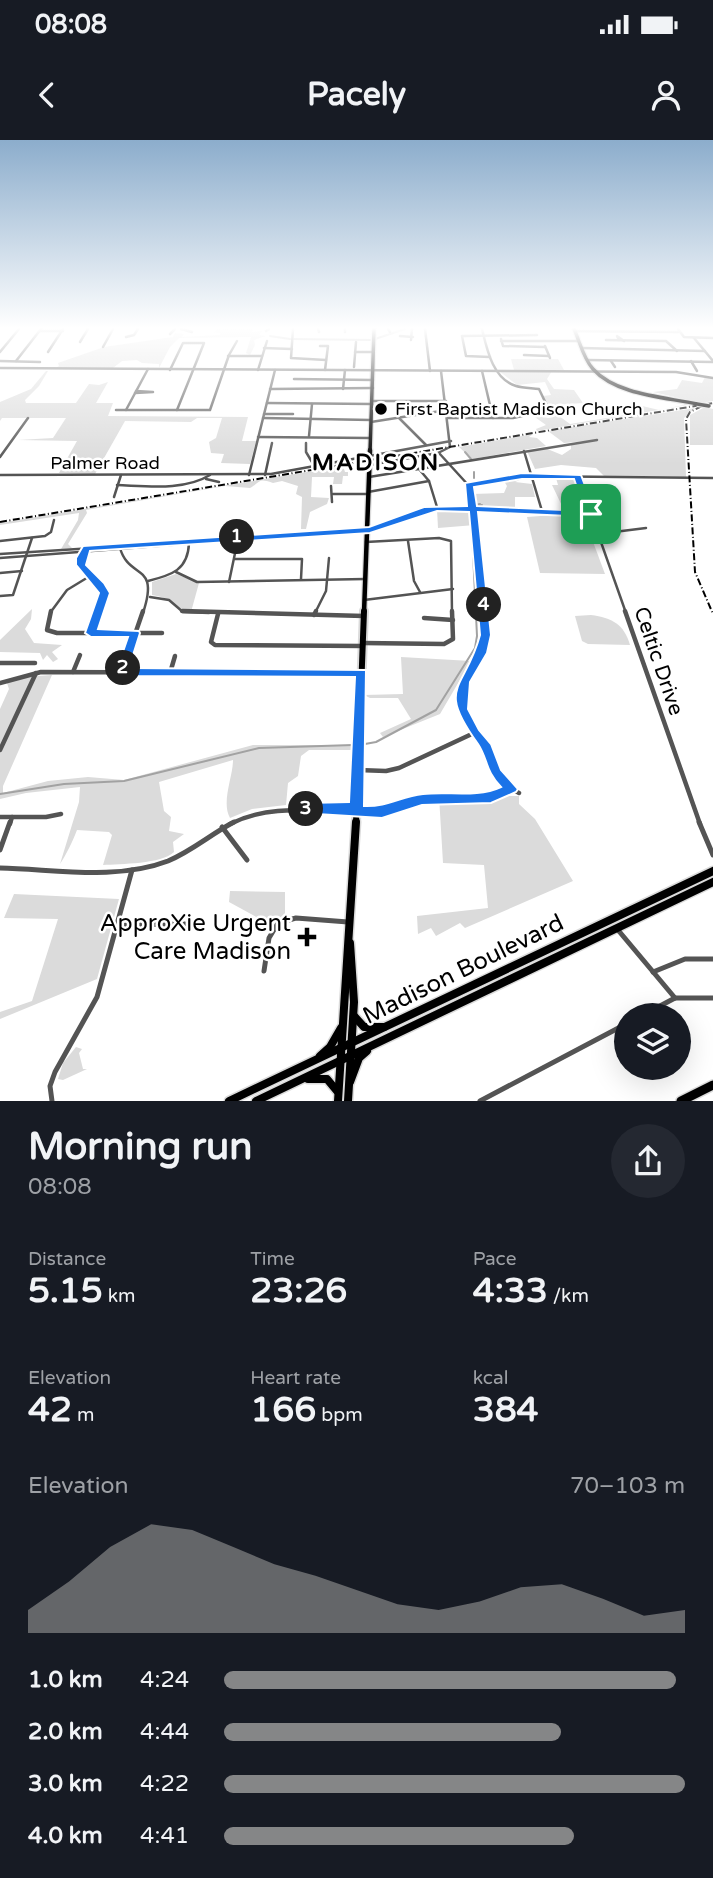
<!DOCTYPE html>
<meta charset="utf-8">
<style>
body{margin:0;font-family:"Varela Round",sans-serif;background:#242831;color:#f1f3f6;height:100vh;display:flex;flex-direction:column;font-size:26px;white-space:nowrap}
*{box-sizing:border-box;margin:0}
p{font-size:23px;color:#9ea1a6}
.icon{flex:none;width:38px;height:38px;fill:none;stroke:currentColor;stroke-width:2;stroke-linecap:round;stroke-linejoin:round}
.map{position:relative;height:961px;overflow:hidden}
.panel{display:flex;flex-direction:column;background:#171b24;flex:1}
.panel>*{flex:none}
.controls{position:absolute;left:614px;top:863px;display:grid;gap:14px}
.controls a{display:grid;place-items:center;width:77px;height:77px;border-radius:50%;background:#171b24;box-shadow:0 7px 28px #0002;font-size:35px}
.pin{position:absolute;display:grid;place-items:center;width:60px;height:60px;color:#fff;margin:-30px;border-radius:14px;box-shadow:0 4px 10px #0006}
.km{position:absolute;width:35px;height:35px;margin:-18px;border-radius:50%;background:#222;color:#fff;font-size:19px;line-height:35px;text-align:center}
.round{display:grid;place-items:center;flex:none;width:74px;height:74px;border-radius:37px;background:#242831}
.overview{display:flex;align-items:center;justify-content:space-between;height:119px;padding:0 28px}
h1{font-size:38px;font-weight:800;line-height:52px}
.figures{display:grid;grid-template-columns:repeat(3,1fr);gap:10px;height:119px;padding:7px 28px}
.figures div{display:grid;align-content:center}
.figures b{font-size:35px;font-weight:800}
.figures small{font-size:19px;font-weight:400}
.figures p{font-size:19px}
.chart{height:196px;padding:14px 28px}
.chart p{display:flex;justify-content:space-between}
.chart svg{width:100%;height:126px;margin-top:7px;fill:#858687;opacity:.7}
ul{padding:0 28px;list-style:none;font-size:23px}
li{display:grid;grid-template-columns:112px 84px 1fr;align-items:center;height:52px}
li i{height:18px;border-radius:9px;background:#858687}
.status{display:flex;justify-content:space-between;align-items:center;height:49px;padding:0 35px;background:#171b24;direction:ltr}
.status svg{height:19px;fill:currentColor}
header{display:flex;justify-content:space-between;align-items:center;height:91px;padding:0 28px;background:#171b24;font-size:32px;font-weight:800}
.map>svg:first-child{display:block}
</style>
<div class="status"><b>08:08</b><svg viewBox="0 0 49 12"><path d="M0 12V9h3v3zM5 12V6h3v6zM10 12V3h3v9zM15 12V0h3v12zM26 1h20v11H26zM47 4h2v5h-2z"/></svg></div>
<header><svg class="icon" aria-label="back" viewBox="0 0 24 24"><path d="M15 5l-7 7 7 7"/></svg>Pacely<svg class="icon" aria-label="person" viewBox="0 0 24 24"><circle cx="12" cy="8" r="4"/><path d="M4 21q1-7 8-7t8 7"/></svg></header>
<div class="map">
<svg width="713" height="961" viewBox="0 0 713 961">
<rect width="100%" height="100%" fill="#fff"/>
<g fill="#dbdbdb">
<polygon points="217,189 253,189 252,192 262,191 259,195 266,196 254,200 255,205 250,215 246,213 251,197 179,198 170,207 159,228 159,224 142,223 137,220 122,221 113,228 56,228 59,226 58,223 104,207 173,197 175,193 184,194 182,197 220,195 220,193 214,192"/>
<polygon points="511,219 558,219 564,230 514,230"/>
<polygon points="46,231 48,231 39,246 25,260 26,263 76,263 89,244 99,245 108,242 96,263 113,263 108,276 248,277 242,301 256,301 250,324 221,323 224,314 211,313 209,302 216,298 222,278 197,278 191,282 125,281 95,334 59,333 77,301 18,300 53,298 66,278 2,278 0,281 0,262 31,249"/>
<polygon points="499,231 552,231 547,239 554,249 574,250 583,263 553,265 555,273 570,284 644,272 635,266 638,265 659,270 684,265 685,262 693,264 537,291 536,289 546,285 532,275 548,278 556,276 550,271 543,256 551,255 545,242 517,245"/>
<polygon points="705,237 713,238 713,261 701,263 653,252 677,249 682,240 702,243"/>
<polygon points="705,267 713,269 713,305 690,305 690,275"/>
<polygon points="695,268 684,278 686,337 604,336 596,328 561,325 535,329 527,311 545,308 562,315 571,309 571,305 597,300 564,303 548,291"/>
<polygon points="533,294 529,297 537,298 546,306 472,319 459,307"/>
<path d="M343,326L345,332H348V336H343L342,344H333L334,337H312L311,357L329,358L327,364L310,372L306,389H301L302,357L296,354L298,346L282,341L273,343C258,338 262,341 250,348L225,346L86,370L87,373L68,404L72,408L61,409L78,380L79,373L0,385V383Z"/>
<polygon points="527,337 515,342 532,344 535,357 515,357 515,369 477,368 472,354 504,353 507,346 504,341 505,339"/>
<polygon points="556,338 575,338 585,370 564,370 552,345 558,345"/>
<polygon points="437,369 473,370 475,385 438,388"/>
<polygon points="554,375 583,375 605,434 540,433 527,377"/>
<path d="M176,434L199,443L191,472C172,467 174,458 152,455V442Z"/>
<polygon points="32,469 31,479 25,489 34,503 62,505 52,512 58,519 53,522 47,515 43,520 40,513 0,512 0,500"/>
<path d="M591,475C612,478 624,484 630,505L588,504L582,501L575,476Z"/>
<polygon points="401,517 471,521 440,574 383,597 380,593 411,579 398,558 370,558 364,555 403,554"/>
<path d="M52,535L3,646V653L48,641L88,637L124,640L253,605H353V610H309L301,616L298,636L288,643L286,665L252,669L230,678C221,662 233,637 233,620L159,642L164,671L171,677L169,691L184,694L173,702L174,712C162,724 120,724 103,725L112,695L109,692L77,690C72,703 67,713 60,724L79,662L80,647L26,653L0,659V569L9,549L7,543L24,537Z"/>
<polygon points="439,656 519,656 519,664 535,679 573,741 465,788 460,783 436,796 431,788 418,794 417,776 488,768 484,725 443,723"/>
<polygon points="230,751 285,752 285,776 271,785 229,762"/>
<polygon points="14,754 119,759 97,839 0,879 0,872 32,861 58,779 4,778"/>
<polygon points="76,907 82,909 79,913 83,929 87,929 63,940 58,939 63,923"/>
</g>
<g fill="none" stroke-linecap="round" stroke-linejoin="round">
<g stroke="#a2a2a2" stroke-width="2">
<polyline points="270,196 290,199"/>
<polyline points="294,199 371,200"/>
<polyline points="375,199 405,189"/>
<polyline points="465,312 471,319"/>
<polyline points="474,332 474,338"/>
<polyline points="473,355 475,365 480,364"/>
<polyline points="477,367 482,365"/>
<polyline points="365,604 376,602 436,570 475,508 477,496 471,371"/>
<polyline points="0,654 64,644 124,641 259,608 353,605"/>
</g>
<defs>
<g id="major-far3">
<path d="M574,189C580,202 583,218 593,229C616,255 665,257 697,264"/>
<polyline points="370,312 374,189"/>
</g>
<polyline id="major-far2" points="364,473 370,310"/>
<polyline id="major-far1" points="356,684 364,471"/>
<g id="major">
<polyline points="354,876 364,887 384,887"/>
<polyline points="320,916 330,907 341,888"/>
<polyline points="308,939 327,939 337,951"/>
<polyline points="350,942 359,918 367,911"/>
<polyline points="229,961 713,731"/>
<polyline points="256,961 713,742"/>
<polyline points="338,961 356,682"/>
<polyline points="348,961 354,862 350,803"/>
</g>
<polyline id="highway" points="681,961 713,945"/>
</defs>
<use href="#major-far3" stroke="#dbdbdb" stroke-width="6"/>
<use href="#major-far2" stroke="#dbdbdb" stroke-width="7"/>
<use href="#major-far1" stroke="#dbdbdb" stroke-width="10"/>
<use href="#major" stroke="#dbdbdb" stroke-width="11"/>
<use href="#highway" stroke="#dbdbdb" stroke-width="12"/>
<g stroke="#545454" stroke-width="2.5">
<polyline points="181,189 192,192"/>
<polyline points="293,189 291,218 326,220"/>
<polyline points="318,189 319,192"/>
<polyline points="345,189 345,192"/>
<polyline points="388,189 390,192"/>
<polyline points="425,189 430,231"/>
<polyline points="678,189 684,197 713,198"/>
<polyline points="40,191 63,191"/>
<polyline points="266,191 269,189"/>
<polyline points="575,191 678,192"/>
<polyline points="170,194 175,189"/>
<polyline points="400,196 413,197"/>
<polyline points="126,197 134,195 138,189"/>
<polyline points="694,198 713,221"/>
<polyline points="501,199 503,206 545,207"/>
<polyline points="411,200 412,189"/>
<polyline points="606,200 666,201 677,211"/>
<polyline points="619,200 617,196 624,201"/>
<polyline points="501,201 577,201"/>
<polyline points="80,202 88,189"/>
<polyline points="320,206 328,206 325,230"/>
<polyline points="545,206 550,218"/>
<polyline points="103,207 113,189"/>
<polyline points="264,208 292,209"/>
<polyline points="582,208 705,211"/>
<polyline points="0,212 19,189"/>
<polyline points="48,212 63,189"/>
<polyline points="355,212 373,212"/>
<polyline points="524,215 549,216"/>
<polyline points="228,216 262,216"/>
<polyline points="490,217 466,216 462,196 537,195"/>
<polyline points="588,220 713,222"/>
<polyline points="0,221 40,222"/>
<polyline points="16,221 41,189"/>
<polyline points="611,221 615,227"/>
<polyline points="691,221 697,231"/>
<polyline points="354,227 356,202"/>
<polyline points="0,228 676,232 713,238"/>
<polyline points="170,230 183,203 204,203 177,270"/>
<polyline points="258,230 267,201"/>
<polyline points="482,231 493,278"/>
<polyline points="294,239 373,240"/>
<polyline points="270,249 373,248"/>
<polyline points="343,249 345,230"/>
<polyline points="135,253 153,252 136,251"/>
<polyline points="372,261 446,261"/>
<polyline points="267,263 372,264"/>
<polyline points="116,270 210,270 229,215 237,201"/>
<polyline points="126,270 148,229"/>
<polyline points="264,274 293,274"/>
<polyline points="263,278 371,280"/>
<polyline points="399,278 426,305"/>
<path d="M448,278H513L549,270L539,249C532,248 523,248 516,246C493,239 487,210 482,189"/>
<polyline points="371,282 447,270"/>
<polyline points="309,296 312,264"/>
<polyline points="258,297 370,298"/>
<polyline points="306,303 306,312 315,327"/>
<polyline points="524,311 542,371"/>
<polyline points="439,313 470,347 485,473"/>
<polyline points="422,316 432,327"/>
<polyline points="0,317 28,278"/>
<polyline points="369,325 438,313 450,307 441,231"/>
<polyline points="419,329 429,341 437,367"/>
<polyline points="0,335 271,334 451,301"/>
<polyline points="249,335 275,230"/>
<polyline points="265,335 272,303"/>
<polyline points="369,337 597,300"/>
<polyline points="578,337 626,473"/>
<polyline points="206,339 219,342"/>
<path d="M117,345C147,346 184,351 210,335"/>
<polyline points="469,345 522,336 713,338"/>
<polyline points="331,346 332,362"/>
<polyline points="368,352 429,341"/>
<polyline points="333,354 368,354"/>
<polyline points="114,357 121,335"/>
<polyline points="598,394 646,388"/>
<polyline points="0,401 45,396 51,392 54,380"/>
<polyline points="408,401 414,441 420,452"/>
<polyline points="366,402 439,398 451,401 452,473"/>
<path d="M120,408C129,440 160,422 143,473"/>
<path d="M84,413L81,425C100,444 107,445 98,473"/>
<polyline points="0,414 370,390 418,372 437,368 591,374"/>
<polyline points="0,418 315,394"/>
<polyline points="235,419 302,419 301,439"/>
<polyline points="176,432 197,442 365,439"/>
<polyline points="0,433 22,431"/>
<path d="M148,441C172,435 188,430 189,403"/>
<polyline points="229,442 238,399"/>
<polyline points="0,456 13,455 32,398"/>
<polyline points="150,457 169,460 183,472 209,473"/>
<polyline points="364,460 453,449"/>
<polyline points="50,473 67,450 90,436"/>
<polyline points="315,473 326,451 329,418"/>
</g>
<g stroke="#545454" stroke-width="4.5">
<polyline points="51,471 47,490 57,493 162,493"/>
<polyline points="182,471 364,476"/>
<path d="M485,471C485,485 486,501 480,514C472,533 457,546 462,569C466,584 479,593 486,606C497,626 495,641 519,653"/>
<polyline points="625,471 700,684"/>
<polyline points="218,474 211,502 215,505 363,506"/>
<polyline points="314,475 316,471"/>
<polyline points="424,478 453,480"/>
<polyline points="91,493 98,471"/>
<polyline points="363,503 444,504 453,499 452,471"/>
<polyline points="0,523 35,523"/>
<polyline points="73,532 80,515"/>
<polyline points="122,532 143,471"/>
<polyline points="170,533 175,516"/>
<polyline points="328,534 359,534"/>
<polyline points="0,543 41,532 360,533"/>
<polyline points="0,610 36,533"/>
<polyline points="358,630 386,631 399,628 474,593"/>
<polyline points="307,668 381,668 422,659 479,660 491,658 510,649"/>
<polyline points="0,677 46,677 61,674"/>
<polyline points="10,684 12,677"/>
<path d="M230,684C292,653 353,688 415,661"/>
</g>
<g stroke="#545454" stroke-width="5">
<polyline points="699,682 713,715"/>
<polyline points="222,687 247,720"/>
<polyline points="0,710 10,682"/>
<path d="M0,728C54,729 116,741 168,721C192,711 211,694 234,682"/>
<polyline points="118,785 185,784"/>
<polyline points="618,790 675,858"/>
<polyline points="264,831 269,798 278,783 296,778 348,782"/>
<polyline points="653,832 685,819 713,819"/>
<polyline points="643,875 675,858 713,858"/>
<polyline points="52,961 50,946 55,932 97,857 132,730"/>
<polyline points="480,961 626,884"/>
</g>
<use href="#major-far3" stroke="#000" stroke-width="3.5"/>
<use href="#major-far2" stroke="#000" stroke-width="4.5"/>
<use href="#major-far1" stroke="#000" stroke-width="6"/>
<use href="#major" stroke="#000" stroke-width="8"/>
<use href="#highway" stroke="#000" stroke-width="9"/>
<g stroke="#000" stroke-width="2" stroke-dasharray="7 2.5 1 2.5" stroke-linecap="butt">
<polyline points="702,266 690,272 686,279 695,432 713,474"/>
<polyline points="0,382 713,263"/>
</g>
<defs>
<polyline id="major-bridge" points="697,264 709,266"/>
</defs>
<use href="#major-bridge" stroke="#dbdbdb" stroke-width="6" stroke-linecap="butt"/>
<use href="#major-bridge" stroke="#000" stroke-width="3.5"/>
</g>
<linearGradient id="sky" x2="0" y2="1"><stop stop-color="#8cadcc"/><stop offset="0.58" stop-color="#fff"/><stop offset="1" stop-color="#fff" stop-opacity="0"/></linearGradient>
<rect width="713" height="324" fill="url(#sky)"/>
<path fill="#1a73e8" stroke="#fff" stroke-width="2" fill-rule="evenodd" d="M522,333L581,335L596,374L591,377L478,372L491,495L487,513L470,542L468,569L479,590L491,604L501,630L518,649L516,652L491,663L422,665L382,678L300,673L298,669L306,663L349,662L355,537L122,536L116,532L128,497H91L85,493L99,453L76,425V418L83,406L369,387L424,367L467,366L465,343ZM522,339H574L585,371L477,366L474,347ZM437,371L469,372L480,495C465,551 435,545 478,604C488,619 485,631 501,647C477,658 449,651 423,654C401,656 388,667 364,666L366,530L129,528L140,493L139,491L98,489L110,453L104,443L86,425L90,411L370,393Z"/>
<g fill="#000" stroke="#fff" stroke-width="2.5">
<circle cx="381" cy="269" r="7"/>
<path d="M303.5 786.5h7v7h7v7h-7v7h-7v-7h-7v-7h7z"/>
</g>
<g text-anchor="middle" stroke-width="5" stroke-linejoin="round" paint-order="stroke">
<g font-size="18" fill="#000" stroke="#fff" text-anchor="start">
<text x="395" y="275">First Baptist Madison Church</text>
</g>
<g font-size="18" fill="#000" stroke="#fff">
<text x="105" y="329">Palmer Road</text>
</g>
<g font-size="21" fill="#000" stroke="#fff">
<text transform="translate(659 521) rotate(71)" y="7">Celtic Drive</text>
</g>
<g font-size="23" font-weight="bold" letter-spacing="2" fill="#000" stroke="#fff">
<text x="376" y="330">MADISON</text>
</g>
<g font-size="24" fill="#000" stroke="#fff" text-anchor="end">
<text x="291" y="791">ApproXie Urgent<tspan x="291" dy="28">Care Madison</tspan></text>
</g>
<g font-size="24" fill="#000" stroke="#fff">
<text transform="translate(463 829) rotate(-26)" y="8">Madison Boulevard</text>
</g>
</g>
</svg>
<div class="controls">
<a><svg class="icon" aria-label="layers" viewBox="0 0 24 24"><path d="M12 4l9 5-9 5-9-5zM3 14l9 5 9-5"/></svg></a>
</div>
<div class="pin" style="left:591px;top:374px;background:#1e9e55"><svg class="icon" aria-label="arrive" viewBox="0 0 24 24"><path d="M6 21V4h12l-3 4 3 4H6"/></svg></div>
<b class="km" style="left:237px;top:397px">1</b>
<b class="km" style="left:123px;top:528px">2</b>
<b class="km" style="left:306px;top:669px">3</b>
<b class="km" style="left:484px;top:465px">4</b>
</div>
<section class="panel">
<div class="overview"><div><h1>Morning run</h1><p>08:08</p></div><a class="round"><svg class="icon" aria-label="share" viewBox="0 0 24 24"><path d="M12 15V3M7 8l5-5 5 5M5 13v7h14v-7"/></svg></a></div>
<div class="figures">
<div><p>Distance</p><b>5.15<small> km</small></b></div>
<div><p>Time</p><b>23:26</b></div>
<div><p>Pace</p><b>4:33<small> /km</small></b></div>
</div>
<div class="figures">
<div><p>Elevation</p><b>42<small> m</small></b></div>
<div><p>Heart rate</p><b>166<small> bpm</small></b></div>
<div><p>kcal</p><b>384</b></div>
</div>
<div class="chart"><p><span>Elevation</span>70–103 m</p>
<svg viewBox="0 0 160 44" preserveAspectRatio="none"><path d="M0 44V36L10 26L20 14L30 6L40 8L50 14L60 20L70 24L80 29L90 34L100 36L110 33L120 28L130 27L140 32L150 38L160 36V44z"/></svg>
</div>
<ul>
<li><b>1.0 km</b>4:24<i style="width:98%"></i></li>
<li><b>2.0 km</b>4:44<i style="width:73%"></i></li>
<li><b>3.0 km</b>4:22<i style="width:100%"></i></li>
<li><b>4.0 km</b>4:41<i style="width:76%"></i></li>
</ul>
</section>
